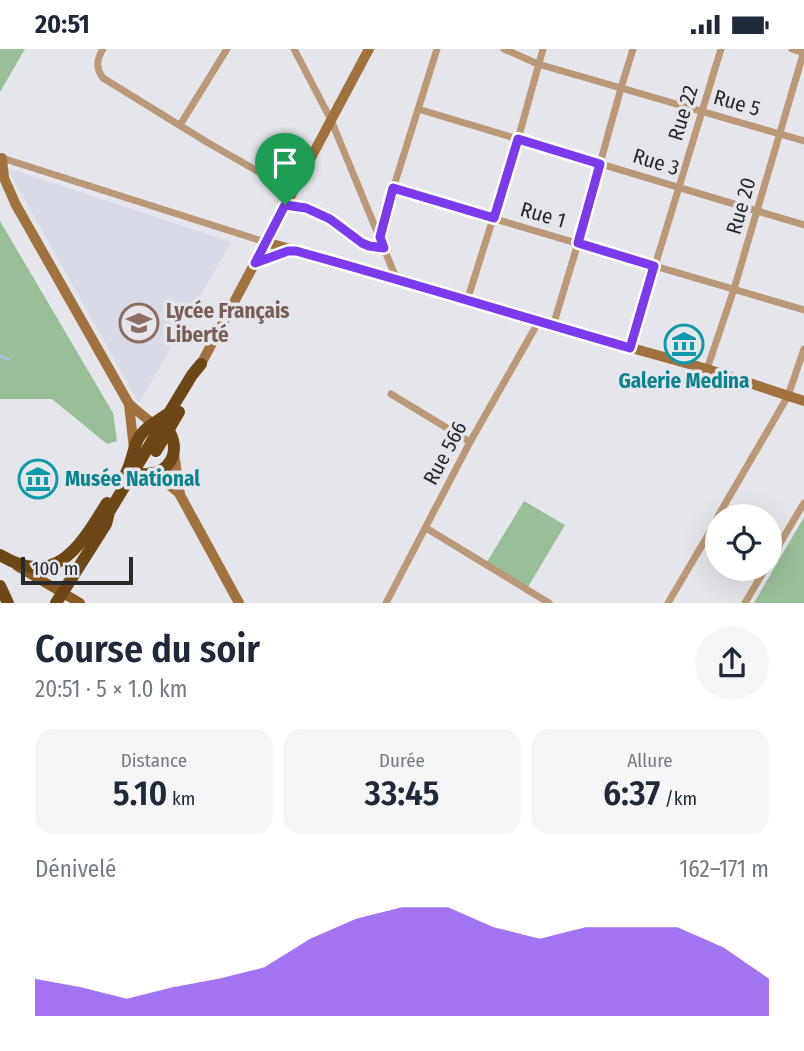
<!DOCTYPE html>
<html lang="fr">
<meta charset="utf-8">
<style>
body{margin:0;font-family:"Fira Sans Condensed",sans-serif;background:#f6f6f7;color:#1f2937;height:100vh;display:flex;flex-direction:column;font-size:26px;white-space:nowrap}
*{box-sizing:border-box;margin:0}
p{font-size:23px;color:#747a83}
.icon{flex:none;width:38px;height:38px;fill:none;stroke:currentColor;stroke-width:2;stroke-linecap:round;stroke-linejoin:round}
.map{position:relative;height:554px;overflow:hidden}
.panel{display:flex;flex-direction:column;background:#fff;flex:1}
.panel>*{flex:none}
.buttons{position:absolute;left:705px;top:455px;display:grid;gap:14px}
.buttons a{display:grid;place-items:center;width:77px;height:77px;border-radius:50%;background:#fff;box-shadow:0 7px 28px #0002;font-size:35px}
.scale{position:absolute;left:21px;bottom:18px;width:112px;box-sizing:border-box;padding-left:7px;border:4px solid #28292b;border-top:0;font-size:19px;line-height:24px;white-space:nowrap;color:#28292b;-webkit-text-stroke:5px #e5e6eb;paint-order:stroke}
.pin{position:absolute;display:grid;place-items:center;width:60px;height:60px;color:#fff;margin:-72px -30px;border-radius:50% 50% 50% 0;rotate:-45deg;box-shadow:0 0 7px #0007}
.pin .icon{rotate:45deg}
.round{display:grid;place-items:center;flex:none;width:74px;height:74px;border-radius:37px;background:#f6f6f7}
.overview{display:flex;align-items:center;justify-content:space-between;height:119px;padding:0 35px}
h1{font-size:38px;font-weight:600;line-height:52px}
.metrics{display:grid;grid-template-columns:repeat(3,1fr);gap:10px;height:119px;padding:7px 35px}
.metrics div{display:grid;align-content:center;border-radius:18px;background:#f6f6f7;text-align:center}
.metrics b{font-size:35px;font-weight:600}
.metrics small{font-size:19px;font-weight:400}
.metrics p{font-size:19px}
.chart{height:196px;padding:14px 35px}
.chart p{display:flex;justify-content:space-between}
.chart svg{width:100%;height:126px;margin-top:7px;fill:#7c3aed;opacity:.7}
.status{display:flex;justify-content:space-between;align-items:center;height:49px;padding:0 35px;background:#fff;direction:ltr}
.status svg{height:19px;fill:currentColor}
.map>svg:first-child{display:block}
</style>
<div class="status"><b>20:51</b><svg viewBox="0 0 49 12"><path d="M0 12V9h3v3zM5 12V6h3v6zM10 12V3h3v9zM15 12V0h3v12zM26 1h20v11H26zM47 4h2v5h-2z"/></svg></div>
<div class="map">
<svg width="804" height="554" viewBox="0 0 804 554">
<rect width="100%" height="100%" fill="#e5e6eb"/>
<polygon fill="#d8dae6" points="7,119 231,193 139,354"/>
<g fill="#99bf98">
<polygon points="0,0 25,0 0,43"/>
<polygon points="0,172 113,364 117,392 107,395 52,350 0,350"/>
<polygon points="524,452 565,476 528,538 487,513"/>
<polygon points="804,468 804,554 754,554"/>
</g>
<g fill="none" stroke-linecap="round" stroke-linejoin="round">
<polyline stroke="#9fc5f2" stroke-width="2.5" points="0,307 8,310"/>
<g stroke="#b99977" stroke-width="7">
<path d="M103,0C97,10 95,18 103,29L205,92L292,142"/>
<polyline points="294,0 331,71 394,224 400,230"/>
<polyline points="504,0 538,15 804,92"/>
<polyline points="792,0 804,4"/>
<polyline points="418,60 804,176"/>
<polyline points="180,76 227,0"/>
<polyline points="2,109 265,193"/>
<polyline points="393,140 804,261"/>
<polyline points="285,156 306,159 330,170 362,194 369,197 384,199"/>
<polyline points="381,187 393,140 437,0"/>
<polyline points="467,252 518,90 543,0"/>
<polyline points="553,277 578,194 621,39 633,0"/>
<polyline points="630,299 721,0"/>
<polyline points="707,320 734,240 804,2"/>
<polyline points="391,345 470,393"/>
<polyline points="718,467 788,347 804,300"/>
<polyline points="426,479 549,554"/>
<polyline points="770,511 804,454"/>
<polyline points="386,554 470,393 539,272"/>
<polyline points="668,554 718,469"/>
<polyline points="745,554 765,520"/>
</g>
<g stroke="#a1723d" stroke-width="10">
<polyline points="2,109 4,129 16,156 129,355 153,375"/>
<polyline points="265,193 401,231 553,277 707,320 804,352"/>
<polyline points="255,214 291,202"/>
<polyline points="201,315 369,0"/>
<polyline points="129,355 134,400"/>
<polyline points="174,404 180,446 239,554"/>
<polyline points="151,426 168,435 180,445"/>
</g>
<polyline stroke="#875a23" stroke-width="10" points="17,517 80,554"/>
<g stroke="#6e4717" stroke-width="12">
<polyline points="156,402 179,363"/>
<path d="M126,424C132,413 133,400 138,390C144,379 156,373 166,366"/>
<path d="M142,425C170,427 183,401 167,379"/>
<path d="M0,506C57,540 80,497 107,454"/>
<polyline points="0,537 8,554"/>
<polyline points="56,554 106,475 109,463 192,326 201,315"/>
</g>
</g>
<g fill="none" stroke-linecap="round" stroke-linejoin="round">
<defs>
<path id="route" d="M518,90L600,115L578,194L654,217L630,299C519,267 408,233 296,202H288L255,214L285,156L306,159L330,170L362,194L369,197L384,199L380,188L393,139L494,169Z"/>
</defs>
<use href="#route" stroke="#fff" stroke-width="14"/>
<use href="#route" stroke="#7c3aed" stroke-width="9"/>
</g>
<defs>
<symbol id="university-ring" viewBox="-11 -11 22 22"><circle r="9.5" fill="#e5e6eb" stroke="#8d6e63" stroke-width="1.5"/><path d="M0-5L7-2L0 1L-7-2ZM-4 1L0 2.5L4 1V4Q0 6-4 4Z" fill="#8d6e63"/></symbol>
<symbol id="museum-ring" viewBox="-11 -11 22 22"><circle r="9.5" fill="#e5e6eb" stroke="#0f9aa8" stroke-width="1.5"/><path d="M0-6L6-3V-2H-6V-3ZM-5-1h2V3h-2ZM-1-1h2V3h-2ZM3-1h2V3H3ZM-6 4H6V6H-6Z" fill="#0f9aa8"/></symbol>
</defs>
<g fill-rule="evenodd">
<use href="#university-ring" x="117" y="252" width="44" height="44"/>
<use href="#museum-ring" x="662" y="273" width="44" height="44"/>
<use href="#museum-ring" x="16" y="408" width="44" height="44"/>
</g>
<g text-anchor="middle" stroke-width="7" stroke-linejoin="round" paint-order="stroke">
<g font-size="21" fill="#28292b" stroke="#e5e6eb">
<text transform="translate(737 54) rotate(16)" y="7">Rue 5</text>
<text transform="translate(683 64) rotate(-73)" y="7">Rue 22</text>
<text transform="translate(656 113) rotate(17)" y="7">Rue 3</text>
<text transform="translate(741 157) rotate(-74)" y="7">Rue 20</text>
<text transform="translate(543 166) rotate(16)" y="7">Rue 1</text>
<text transform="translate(445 404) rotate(-62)" y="7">Rue 566</text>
</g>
<g font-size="21" font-weight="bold" fill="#785e54" stroke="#e5e6eb" text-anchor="start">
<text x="166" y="269">Lycée Français<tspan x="166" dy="24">Liberté</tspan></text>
</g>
<g font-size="21" font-weight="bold" fill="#0d838f" stroke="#e5e6eb">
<text x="684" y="339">Galerie Medina</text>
<text x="65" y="437" text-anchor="start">Musée National</text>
</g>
</g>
</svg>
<div class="buttons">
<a><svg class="icon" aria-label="locate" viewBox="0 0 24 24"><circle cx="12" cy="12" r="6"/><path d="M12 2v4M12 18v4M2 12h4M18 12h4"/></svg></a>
</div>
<div class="scale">100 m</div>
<div class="pin" style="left:285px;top:156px;background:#1e9e55"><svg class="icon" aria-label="arrive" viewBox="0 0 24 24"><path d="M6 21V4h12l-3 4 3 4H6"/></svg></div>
</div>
<section class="panel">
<div class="overview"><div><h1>Course du soir</h1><p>20:51 · 5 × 1.0 km</p></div><a class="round"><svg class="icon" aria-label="share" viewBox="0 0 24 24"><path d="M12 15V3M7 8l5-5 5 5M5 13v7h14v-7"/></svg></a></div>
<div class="metrics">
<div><p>Distance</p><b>5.10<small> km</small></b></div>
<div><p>Durée</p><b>33:45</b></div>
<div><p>Allure</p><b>6:37<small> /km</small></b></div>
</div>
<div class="chart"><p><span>Dénivelé</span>162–171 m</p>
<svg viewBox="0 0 160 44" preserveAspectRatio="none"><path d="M0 44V31L10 34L20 38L30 34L40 31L50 27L60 17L70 10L80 6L90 6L100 13L110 17L120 13L130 13L140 13L150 20L160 31V44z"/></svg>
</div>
</section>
